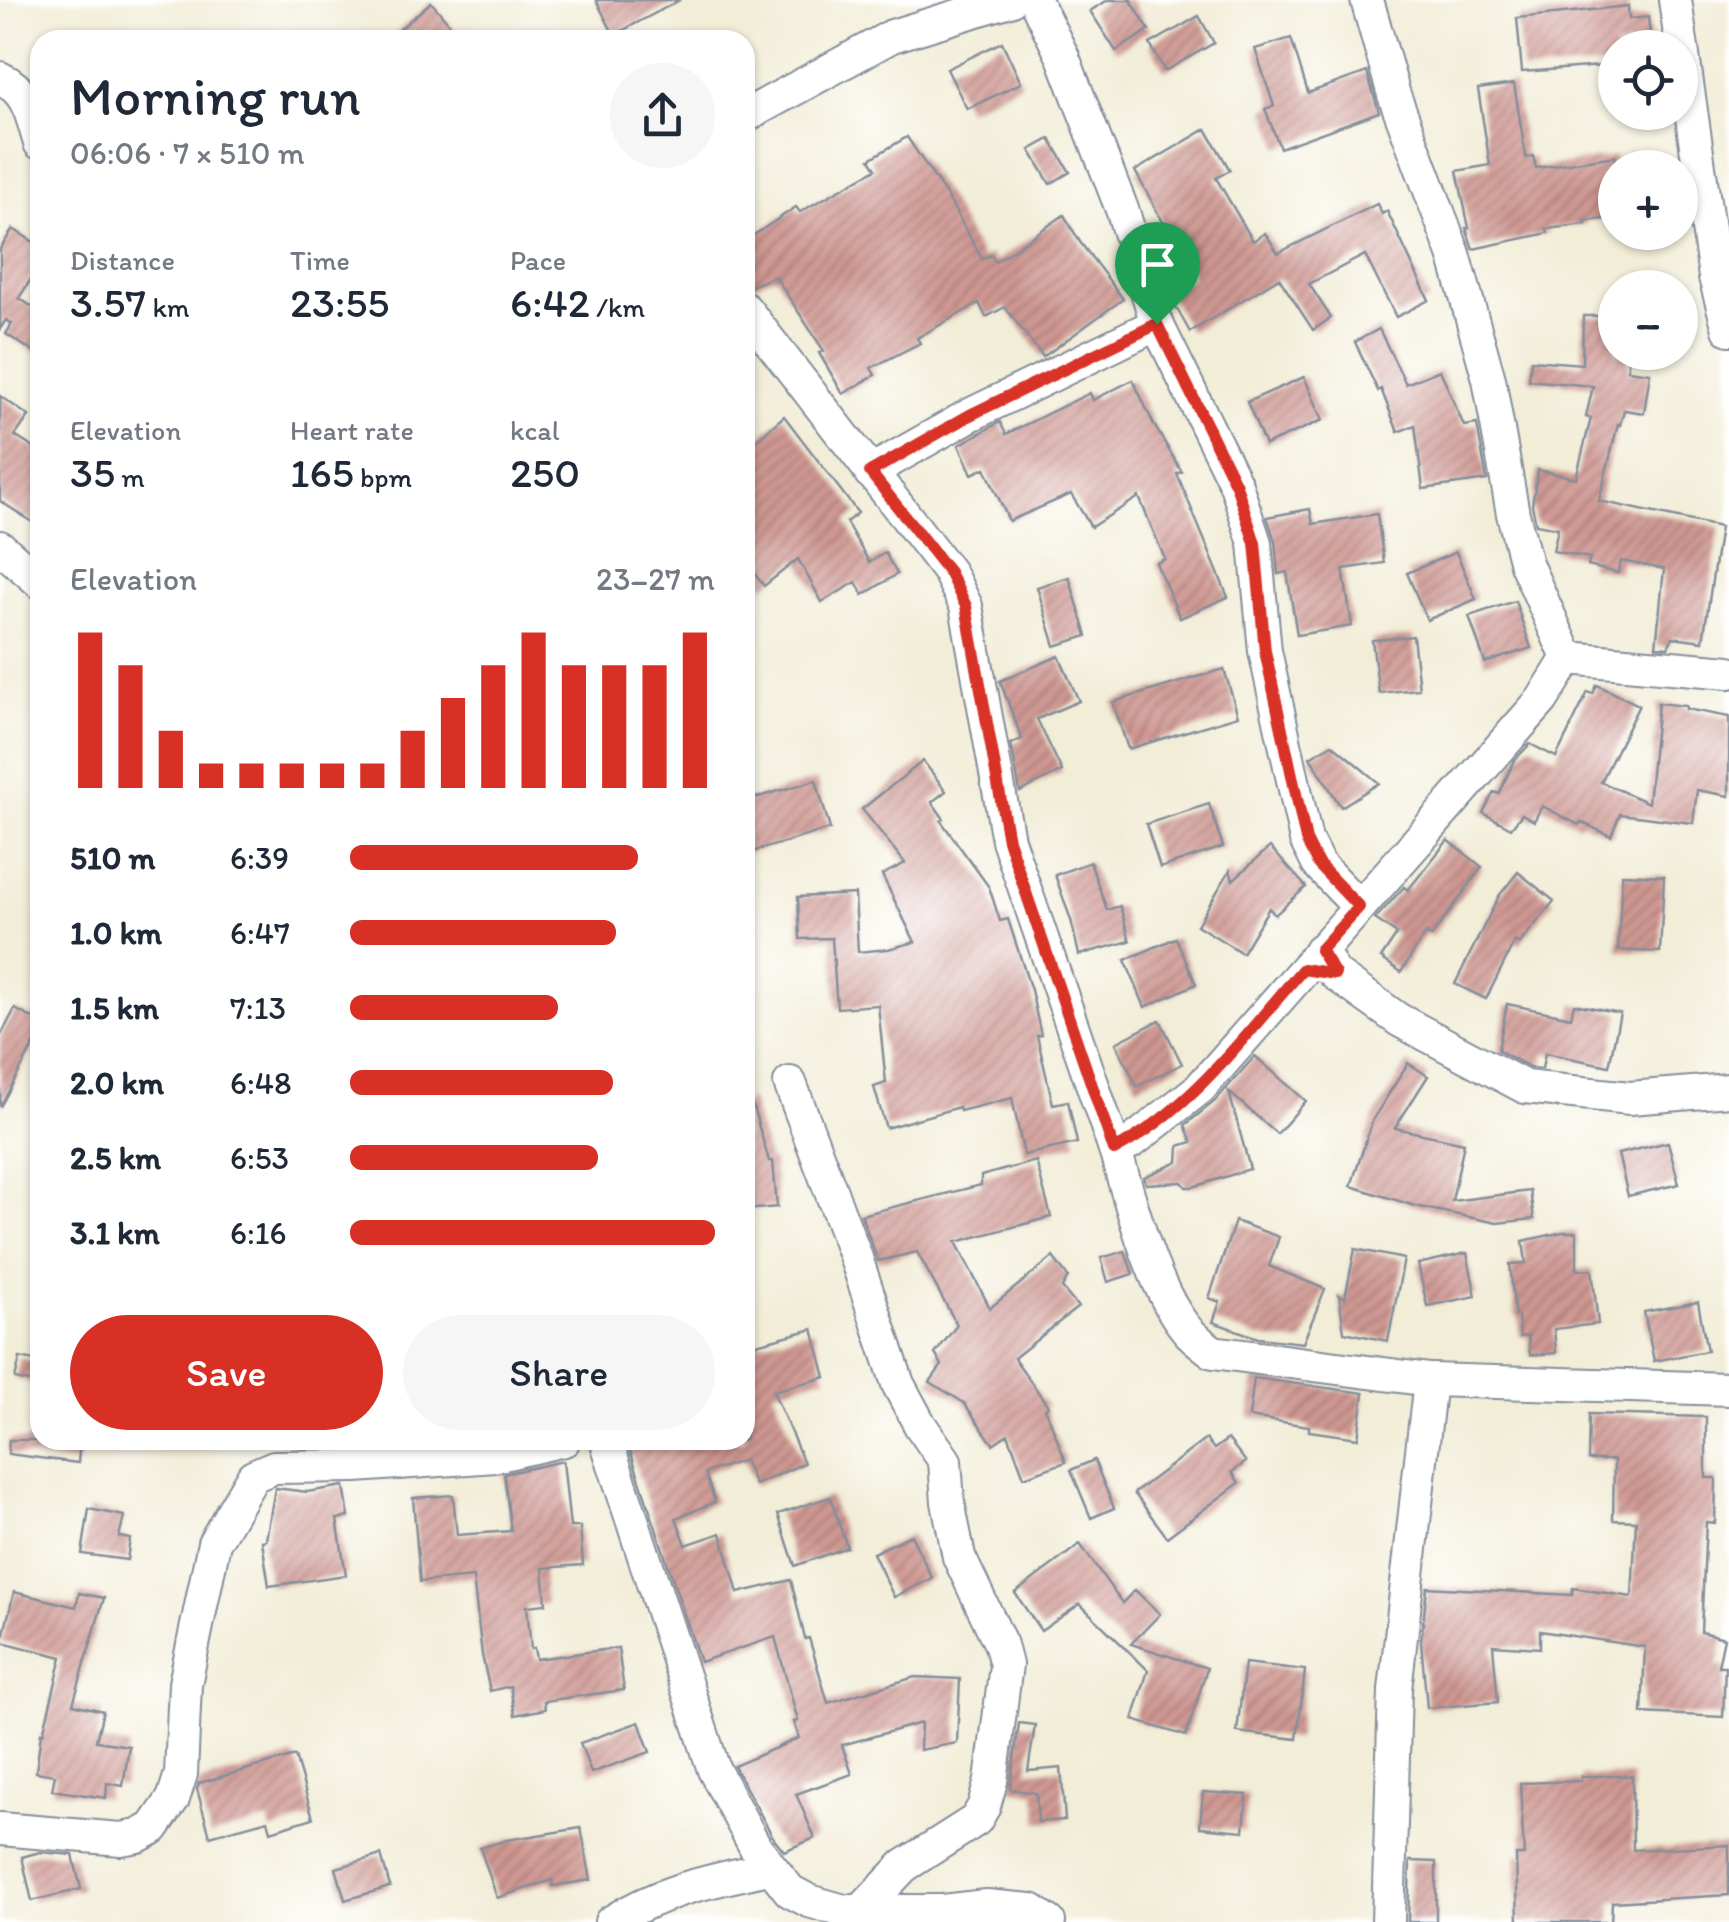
<!DOCTYPE html>
<meta charset="utf-8">
<style>
body{margin:0;font-family:Itim,sans-serif;background:#f6f6f7;color:#1f2937;height:100vh;display:flex;flex-direction:column;font-size:38px;white-space:nowrap}
*{box-sizing:border-box;margin:0}
p{font-size:32px;color:#747a83}
.icon{flex:none;width:55px;height:55px;fill:none;stroke:currentColor;stroke-width:2;stroke-linecap:round;stroke-linejoin:round}
.map{position:relative;flex:1;overflow:hidden}
.drawer{position:absolute;left:30px;top:30px;width:725px;height:1420px;display:flex;flex-direction:column;background:#fff;border-radius:30px;box-shadow:0 2px 8px #0004}
.drawer>*{flex:none}
.fabs{position:absolute;left:1598px;top:30px;display:grid;gap:20px}
.fabs a{display:grid;place-items:center;width:100px;height:100px;border-radius:50%;background:#fff;box-shadow:0 2px 8px #0004;font-size:50px}
.pin{position:absolute;display:grid;place-items:center;width:85px;height:85px;color:#fff;margin:-102px -42px;border-radius:50% 50% 50% 0;rotate:-45deg;box-shadow:0 0 10px #0007}
.pin .icon{rotate:45deg}
.round{display:grid;place-items:center;flex:none;width:105px;height:105px;border-radius:52px;background:#f6f6f7}
.overview{display:flex;align-items:center;justify-content:space-between;height:170px;padding:0 40px}
h1{font-size:55px;font-weight:600;line-height:75px}
.stats{display:grid;grid-template-columns:repeat(3,1fr);gap:15px;height:170px;padding:10px 40px}
.stats div{display:grid;align-content:center}
.stats b{font-size:42px;font-weight:600}
.stats small{font-size:28px;font-weight:400}
.stats p{font-size:28px}
.chart{height:280px;padding:20px 40px}
.chart p{display:flex;justify-content:space-between}
.chart svg{width:100%;height:180px;margin-top:10px;stroke:#d93025;stroke-width:6}
.button{display:flex;gap:20px;margin-top:auto;padding:20px 40px}
.button a{flex:1;height:115px;border-radius:60px;background:#d93025;color:#fff;font-size:40px;font-weight:600;line-height:115px;text-align:center}
.button a+a{background:#f6f6f7;color:#1f2937}
ul{padding:0 40px;list-style:none;font-size:32px}
li{display:grid;grid-template-columns:160px 120px 1fr;align-items:center;height:75px}
li i{height:25px;border-radius:12px;background:#d93025}
.map>svg:first-child{display:block}
</style>
<div class="map">
<svg width="1729" height="1922" viewBox="0 0 1729 1922">
<defs>
<pattern id="building-hatch" width="6" height="6" patternUnits="userSpaceOnUse" patternTransform="scale(2.5)"><rect width="6" height="6" fill="#d09892"/><path d="M-1 1l2-2M0 6l6-6M5 7l2-2" fill="none" stroke="#a87c7a"/></pattern>
</defs>
<rect width="100%" height="100%" fill="#fff"/>
<filter id="ink" filterUnits="userSpaceOnUse"><feTurbulence type="fractalNoise" baseFrequency=".01" numOctaves="2"/><feDisplacementMap in="SourceGraphic" scale="20" xChannelSelector="R" yChannelSelector="G"/><feConvolveMatrix kernelMatrix="1 2 1 2 8 2 1 2 1" color-interpolation-filters="sRGB"/></filter>
<filter id="wash" filterUnits="userSpaceOnUse"><feTurbulence type="fractalNoise" baseFrequency=".0048" numOctaves="4" result="noise"/><feDisplacementMap in="SourceGraphic" scale="40" xChannelSelector="R" yChannelSelector="G"/><feGaussianBlur stdDeviation="2.25" result="paint"/><feColorMatrix in="noise" values="0 0 0 0 0 0 0 0 0 0 0 0 0 0 0 0 0 1.4 0 .05"/><feComposite in="paint" operator="in"/></filter>
<g filter="url(#wash)">
<rect width="100%" height="100%" fill="#f2edd7"/>
<g id="blocks">
<g fill="url(#building-hatch)">
<polygon points="596,0 680,0 614,35"/>
<polygon points="1108,0 1131,0 1149,30 1116,51 1090,11"/>
<polygon points="431,2 463,40 387,40"/>
<polygon points="1628,6 1629,19 1648,17 1651,42 1615,48 1615,65 1522,72 1517,18"/>
<polygon points="1199,16 1214,43 1165,71 1150,44"/>
<polygon points="1291,38 1308,93 1367,72 1379,112 1280,148 1265,109 1274,106 1255,49"/>
<polygon points="1002,42 1021,83 967,109 947,69"/>
<polygon points="1514,84 1526,158 1533,156 1536,168 1615,156 1615,218 1585,221 1586,224 1547,229 1548,233 1473,249 1466,228 1469,228 1457,171 1490,165 1478,89"/>
<polygon points="1206,129 1230,170 1216,178 1253,241 1265,233 1278,253 1377,204 1382,214 1387,211 1429,300 1396,317 1365,255 1309,284 1331,318 1313,330 1279,278 1190,332 1168,293 1193,277 1135,171"/>
<polygon points="907,137 948,198 982,259 991,255 995,262 1064,215 1080,242 1123,299 1043,357 1005,307 986,317 979,303 917,338 920,343 871,368 875,375 843,394 819,353 824,351 775,276 745,289 745,241 796,207 800,212 876,169 870,159"/>
<polygon points="1050,139 1070,172 1050,184 1030,150"/>
<polygon points="13,229 40,246 40,265 19,298 40,312 40,356 6,334 12,324 6,320 0,329 0,249"/>
<polygon points="1583,316 1615,316 1615,352 1628,352 1628,370 1650,373 1644,413 1624,410 1620,425 1618,424 1599,501 1720,527 1703,641 1673,637 1668,647 1656,646 1664,569 1621,561 1618,573 1588,566 1590,558 1553,551 1558,528 1536,524 1532,505 1538,470 1576,478 1591,418 1586,417 1593,386 1529,380 1531,360 1582,364"/>
<polygon points="1379,329 1406,384 1440,370 1464,426 1477,424 1487,480 1423,489 1415,425 1398,432 1381,389 1378,391 1355,342"/>
<polygon points="1304,377 1323,420 1265,445 1247,402"/>
<polygon points="1133,380 1154,425 1182,472 1177,474 1228,597 1180,618 1156,563 1165,559 1139,497 1091,527 1071,494 1009,521 985,468 972,474 959,445 1000,422 1006,434 1090,393 1093,400"/>
<polygon points="0,396 29,416 15,436 40,452 40,527 0,501"/>
<polygon points="784,416 858,513 846,522 869,562 885,553 897,574 863,595 856,582 822,602 798,559 764,586 745,561 745,450"/>
<polygon points="1310,509 1313,524 1377,514 1384,563 1343,569 1352,626 1297,635 1287,572 1278,574 1275,541 1267,517"/>
<polygon points="1456,552 1476,599 1427,620 1407,573"/>
<polygon points="1069,577 1087,636 1055,646 1037,587"/>
<polygon points="1515,601 1531,648 1485,663 1469,616"/>
<polygon points="1413,636 1419,689 1379,693 1372,640"/>
<polygon points="1059,656 1079,701 1037,719 1062,771 1020,792 1011,744 1022,739 1000,681"/>
<polygon points="1224,669 1238,716 1128,749 1113,702"/>
<polygon points="1597,685 1639,705 1601,782 1648,803 1658,703 1686,706 1686,709 1729,717 1729,796 1697,790 1693,823 1620,814 1611,836 1581,822 1579,825 1542,806 1534,821 1522,814 1511,828 1483,813 1494,792 1499,794 1514,761 1530,744 1556,757 1588,692 1593,694"/>
<polygon points="1332,744 1379,783 1341,807 1310,757"/>
<polygon points="923,761 946,791 932,802 944,819 941,821 989,887 1000,921 1008,919 1031,990 1041,1035 1037,1036 1053,1104 1068,1101 1077,1143 1024,1155 1012,1098 960,1111 959,1107 886,1128 874,1087 886,1083 878,1005 837,1008 832,938 800,939 798,897 855,894 858,952 888,949 915,942 882,875 905,863 862,809"/>
<polygon points="816,780 830,829 745,854 745,801"/>
<polygon points="1209,804 1223,847 1160,868 1146,824"/>
<polygon points="1448,840 1482,867 1431,937 1426,933 1401,972 1381,958 1397,934 1375,919 1404,887 1408,890"/>
<polygon points="1270,847 1306,887 1275,915 1269,908 1242,953 1197,925 1230,870 1233,880"/>
<polygon points="1090,862 1107,910 1120,906 1130,941 1079,955 1071,920 1055,875"/>
<polygon points="1518,872 1554,901 1519,944 1515,941 1486,999 1455,984 1499,896"/>
<polygon points="1622,874 1664,876 1660,952 1618,950"/>
<polygon points="1176,938 1196,984 1145,1007 1125,960"/>
<polygon points="1507,1004 1571,1017 1574,1004 1620,1013 1609,1066 1545,1053 1542,1069 1531,1068 1498,1050"/>
<polygon points="15,1009 40,1022 40,1034 0,1107 0,1037"/>
<polygon points="1160,1020 1182,1064 1137,1086 1116,1043"/>
<polygon points="1255,1056 1306,1101 1277,1134 1229,1092 1250,1169 1193,1187 1186,1187 1182,1182 1146,1184 1144,1177 1178,1162 1179,1146 1192,1142 1185,1125 1215,1101"/>
<polygon points="1408,1063 1428,1076 1395,1128 1464,1143 1452,1201 1530,1191 1534,1219 1497,1223 1415,1206 1351,1186 1373,1119"/>
<polygon points="751,1100 769,1161 773,1161 777,1207 745,1210 745,1101"/>
<polygon points="1668,1142 1679,1184 1628,1196 1618,1154"/>
<polygon points="1036,1161 1051,1217 956,1242 990,1308 1053,1257 1068,1277 1062,1288 1078,1307 1014,1358 1048,1406 1045,1408 1066,1462 1024,1477 1008,1434 993,1444 964,1403 930,1382 942,1365 935,1354 957,1325 917,1252 878,1261 861,1215 981,1185 981,1176"/>
<polygon points="1235,1221 1279,1237 1269,1266 1325,1289 1303,1343 1258,1338 1213,1322 1220,1302 1209,1298"/>
<polygon points="1563,1232 1577,1232 1577,1270 1592,1269 1598,1324 1554,1329 1556,1353 1530,1355 1528,1336 1520,1337 1518,1316 1515,1316 1510,1264 1526,1263 1523,1241"/>
<polygon points="1355,1249 1404,1259 1388,1341 1344,1332 1339,1295 1345,1298"/>
<polygon points="1125,1251 1133,1274 1108,1282 1101,1258"/>
<polygon points="1467,1253 1476,1296 1427,1306 1418,1264"/>
<polygon points="1698,1302 1707,1351 1654,1361 1644,1312"/>
<polygon points="813,1329 826,1377 773,1391 804,1463 755,1485 744,1460 705,1473 715,1502 676,1518 686,1545 721,1533 738,1593 791,1580 805,1639 809,1638 828,1703 915,1677 960,1679 957,1743 920,1750 921,1723 842,1745 852,1774 796,1794 815,1838 784,1851 773,1837 734,1766 799,1738 794,1722 798,1721 775,1637 700,1662 628,1444 639,1440 745,1440 745,1347"/>
<polygon points="20,1358 40,1362 40,1384 15,1379"/>
<polygon points="1254,1378 1364,1393 1358,1438 1309,1431 1309,1426 1249,1417"/>
<polygon points="1589,1414 1706,1417 1706,1478 1716,1478 1715,1523 1706,1522 1701,1632 1724,1638 1718,1666 1725,1666 1723,1717 1642,1713 1645,1647 1540,1631 1540,1648 1493,1645 1498,1702 1427,1708 1421,1641 1427,1587 1572,1595 1573,1588 1632,1597 1636,1521 1613,1520 1614,1460 1588,1460"/>
<polygon points="1206,1439 1214,1449 1228,1439 1246,1462 1232,1472 1239,1483 1167,1537 1134,1493"/>
<polygon points="9,1440 80,1440 78,1463 8,1454"/>
<polygon points="1094,1460 1114,1508 1091,1518 1071,1470"/>
<polygon points="563,1461 570,1527 580,1527 583,1565 543,1568 546,1604 527,1606 531,1649 534,1648 536,1659 618,1648 624,1690 544,1701 545,1709 515,1715 510,1686 490,1691 482,1655 473,1577 420,1582 413,1498 453,1495 457,1535 511,1531 504,1474"/>
<polygon points="344,1486 349,1517 337,1519 346,1575 269,1586 262,1541 266,1540 275,1488 307,1492"/>
<polygon points="830,1497 847,1547 795,1566 778,1514"/>
<polygon points="89,1509 124,1516 119,1537 130,1539 127,1560 82,1554"/>
<polygon points="911,1535 932,1578 894,1597 873,1553"/>
<polygon points="1080,1544 1122,1603 1135,1590 1160,1614 1131,1644 1207,1668 1186,1736 1133,1720 1148,1670 1080,1604 1041,1631 1015,1593"/>
<polygon points="14,1592 76,1607 79,1593 104,1598 73,1704 103,1711 96,1741 129,1746 123,1786 107,1783 106,1798 52,1790 55,1775 36,1772 41,1733 43,1734 62,1657 2,1642"/>
<polygon points="1245,1663 1305,1670 1297,1739 1237,1732"/>
<polygon points="639,1722 650,1752 591,1773 580,1743"/>
<polygon points="1019,1723 1035,1725 1028,1771 1061,1768 1065,1820 1038,1822 1036,1793 1010,1789"/>
<polygon points="295,1756 313,1818 271,1831 268,1820 210,1836 197,1789 199,1783"/>
<polygon points="1581,1776 1632,1776 1633,1850 1729,1845 1729,1895 1612,1902 1611,1922 1518,1922 1516,1855 1524,1855 1520,1783 1581,1781"/>
<polygon points="1203,1792 1247,1795 1244,1831 1200,1827"/>
<polygon points="581,1828 591,1880 553,1886 552,1880 497,1898 480,1848 507,1840"/>
<polygon points="40,1852 73,1855 81,1889 32,1901 22,1857"/>
<polygon points="381,1855 390,1887 345,1900 336,1868"/>
<polygon points="1410,1861 1436,1862 1436,1922 1408,1922"/>
</g>
</g>
</g>
<g filter="url(#ink)">
<use href="#blocks" fill-opacity="0" stroke="#868e9a" stroke-width="2.5"/>
<g fill="none" stroke-linecap="round" stroke-linejoin="round">
<defs>
<g id="minor">
<polyline points="1035,0 1063,57 1123,212 1157,324 1236,485 1255,543 1265,651 1306,840 1318,864 1359,907"/>
<polyline points="1367,0 1394,95 1454,254 1489,379 1513,514 1526,564 1568,658"/>
<polyline points="1675,0 1715,277 1729,329"/>
<path d="M0,78C29,91 31,115 40,143"/>
<polyline points="745,116 892,36 1010,0"/>
<polyline points="745,309 949,572 966,606 1008,840 1115,1150"/>
<polyline points="870,472 970,415 1157,324"/>
<polyline points="0,547 40,582"/>
<path d="M1729,672L1568,658L1542,700L1200,1088L1133,1141L1115,1150C1131,1202 1153,1292 1189,1332C1196,1339 1205,1346 1213,1352L1430,1380L1729,1389"/>
<polyline points="1320,950 1335,974 1399,1020 1525,1087 1630,1098 1729,1090"/>
<polyline points="790,1083 856,1258 898,1384 920,1425 945,1461 948,1502 959,1557 1001,1645 1006,1665 991,1781 984,1806 976,1820 904,1866 861,1911"/>
<polyline points="606,1440 714,1770 756,1848 790,1891 809,1901 844,1911 942,1911 986,1906 1031,1910 1049,1922"/>
<polyline points="0,1829 121,1839 138,1836 153,1828 173,1799 181,1774 185,1684 214,1543 253,1476 274,1467 356,1466 495,1456 564,1440"/>
<path d="M611,1922C666,1888 708,1882 769,1868"/>
<polyline points="1388,1922 1395,1690 1430,1380"/>
</g>
</defs>
<use href="#minor" stroke="#868e9a" stroke-width="36"/>
<use href="#minor" stroke="#fff" stroke-width="32"/>
</g>
</g>
<g fill="none" stroke-linecap="round" stroke-linejoin="round" filter="url(#ink)">
<defs>
<path id="route" d="M1157,324L1236,485L1255,543L1265,651L1306,840L1318,864L1359,907L1320,950L1335,974L1303,969C1246,1034 1192,1109 1114,1150L1008,840L966,606L949,572L870,472L970,415Z"/>
</defs>
<use href="#route" stroke="#fff" stroke-width="20"/>
<use href="#route" stroke="#d93025" stroke-width="12"/>
</g>
</svg>
<div class="fabs">
<a><svg class="icon" aria-label="locate" viewBox="0 0 24 24"><circle cx="12" cy="12" r="6"/><path d="M12 2v4M12 18v4M2 12h4M18 12h4"/></svg></a>
<a>+</a>
<a>−</a>
</div>
<div class="pin" style="left:1157px;top:324px;background:#1e9e55"><svg class="icon" aria-label="arrive" viewBox="0 0 24 24"><path d="M6 21V4h12l-3 4 3 4H6"/></svg></div>
<section class="drawer">
<div class="overview"><div><h1>Morning run</h1><p>06:06 · 7 × 510 m</p></div><a class="round"><svg class="icon" aria-label="share" viewBox="0 0 24 24"><path d="M12 15V3M7 8l5-5 5 5M5 13v7h14v-7"/></svg></a></div>
<div class="stats">
<div><p>Distance</p><b>3.57<small> km</small></b></div>
<div><p>Time</p><b>23:55</b></div>
<div><p>Pace</p><b>6:42<small> /km</small></b></div>
</div>
<div class="stats">
<div><p>Elevation</p><b>35<small> m</small></b></div>
<div><p>Heart rate</p><b>165<small> bpm</small></b></div>
<div><p>kcal</p><b>250</b></div>
</div>
<div class="chart"><p><span>Elevation</span>23–27 m</p>
<svg viewBox="0 0 160 44" preserveAspectRatio="none"><path d="M5 44V6M15 44V14M25 44V30M35 44V38M45 44V38M55 44V38M65 44V38M75 44V38M85 44V30M95 44V22M105 44V14M115 44V6M125 44V14M135 44V14M145 44V14M155 44V6"/></svg>
</div>
<ul>
<li><b>510 m</b>6:39<i style="width:79%"></i></li>
<li><b>1.0 km</b>6:47<i style="width:73%"></i></li>
<li><b>1.5 km</b>7:13<i style="width:57%"></i></li>
<li><b>2.0 km</b>6:48<i style="width:72%"></i></li>
<li><b>2.5 km</b>6:53<i style="width:68%"></i></li>
<li><b>3.1 km</b>6:16<i style="width:100%"></i></li>
</ul>
<div class="button"><a>Save</a><a>Share</a></div>
</section>
</div>
